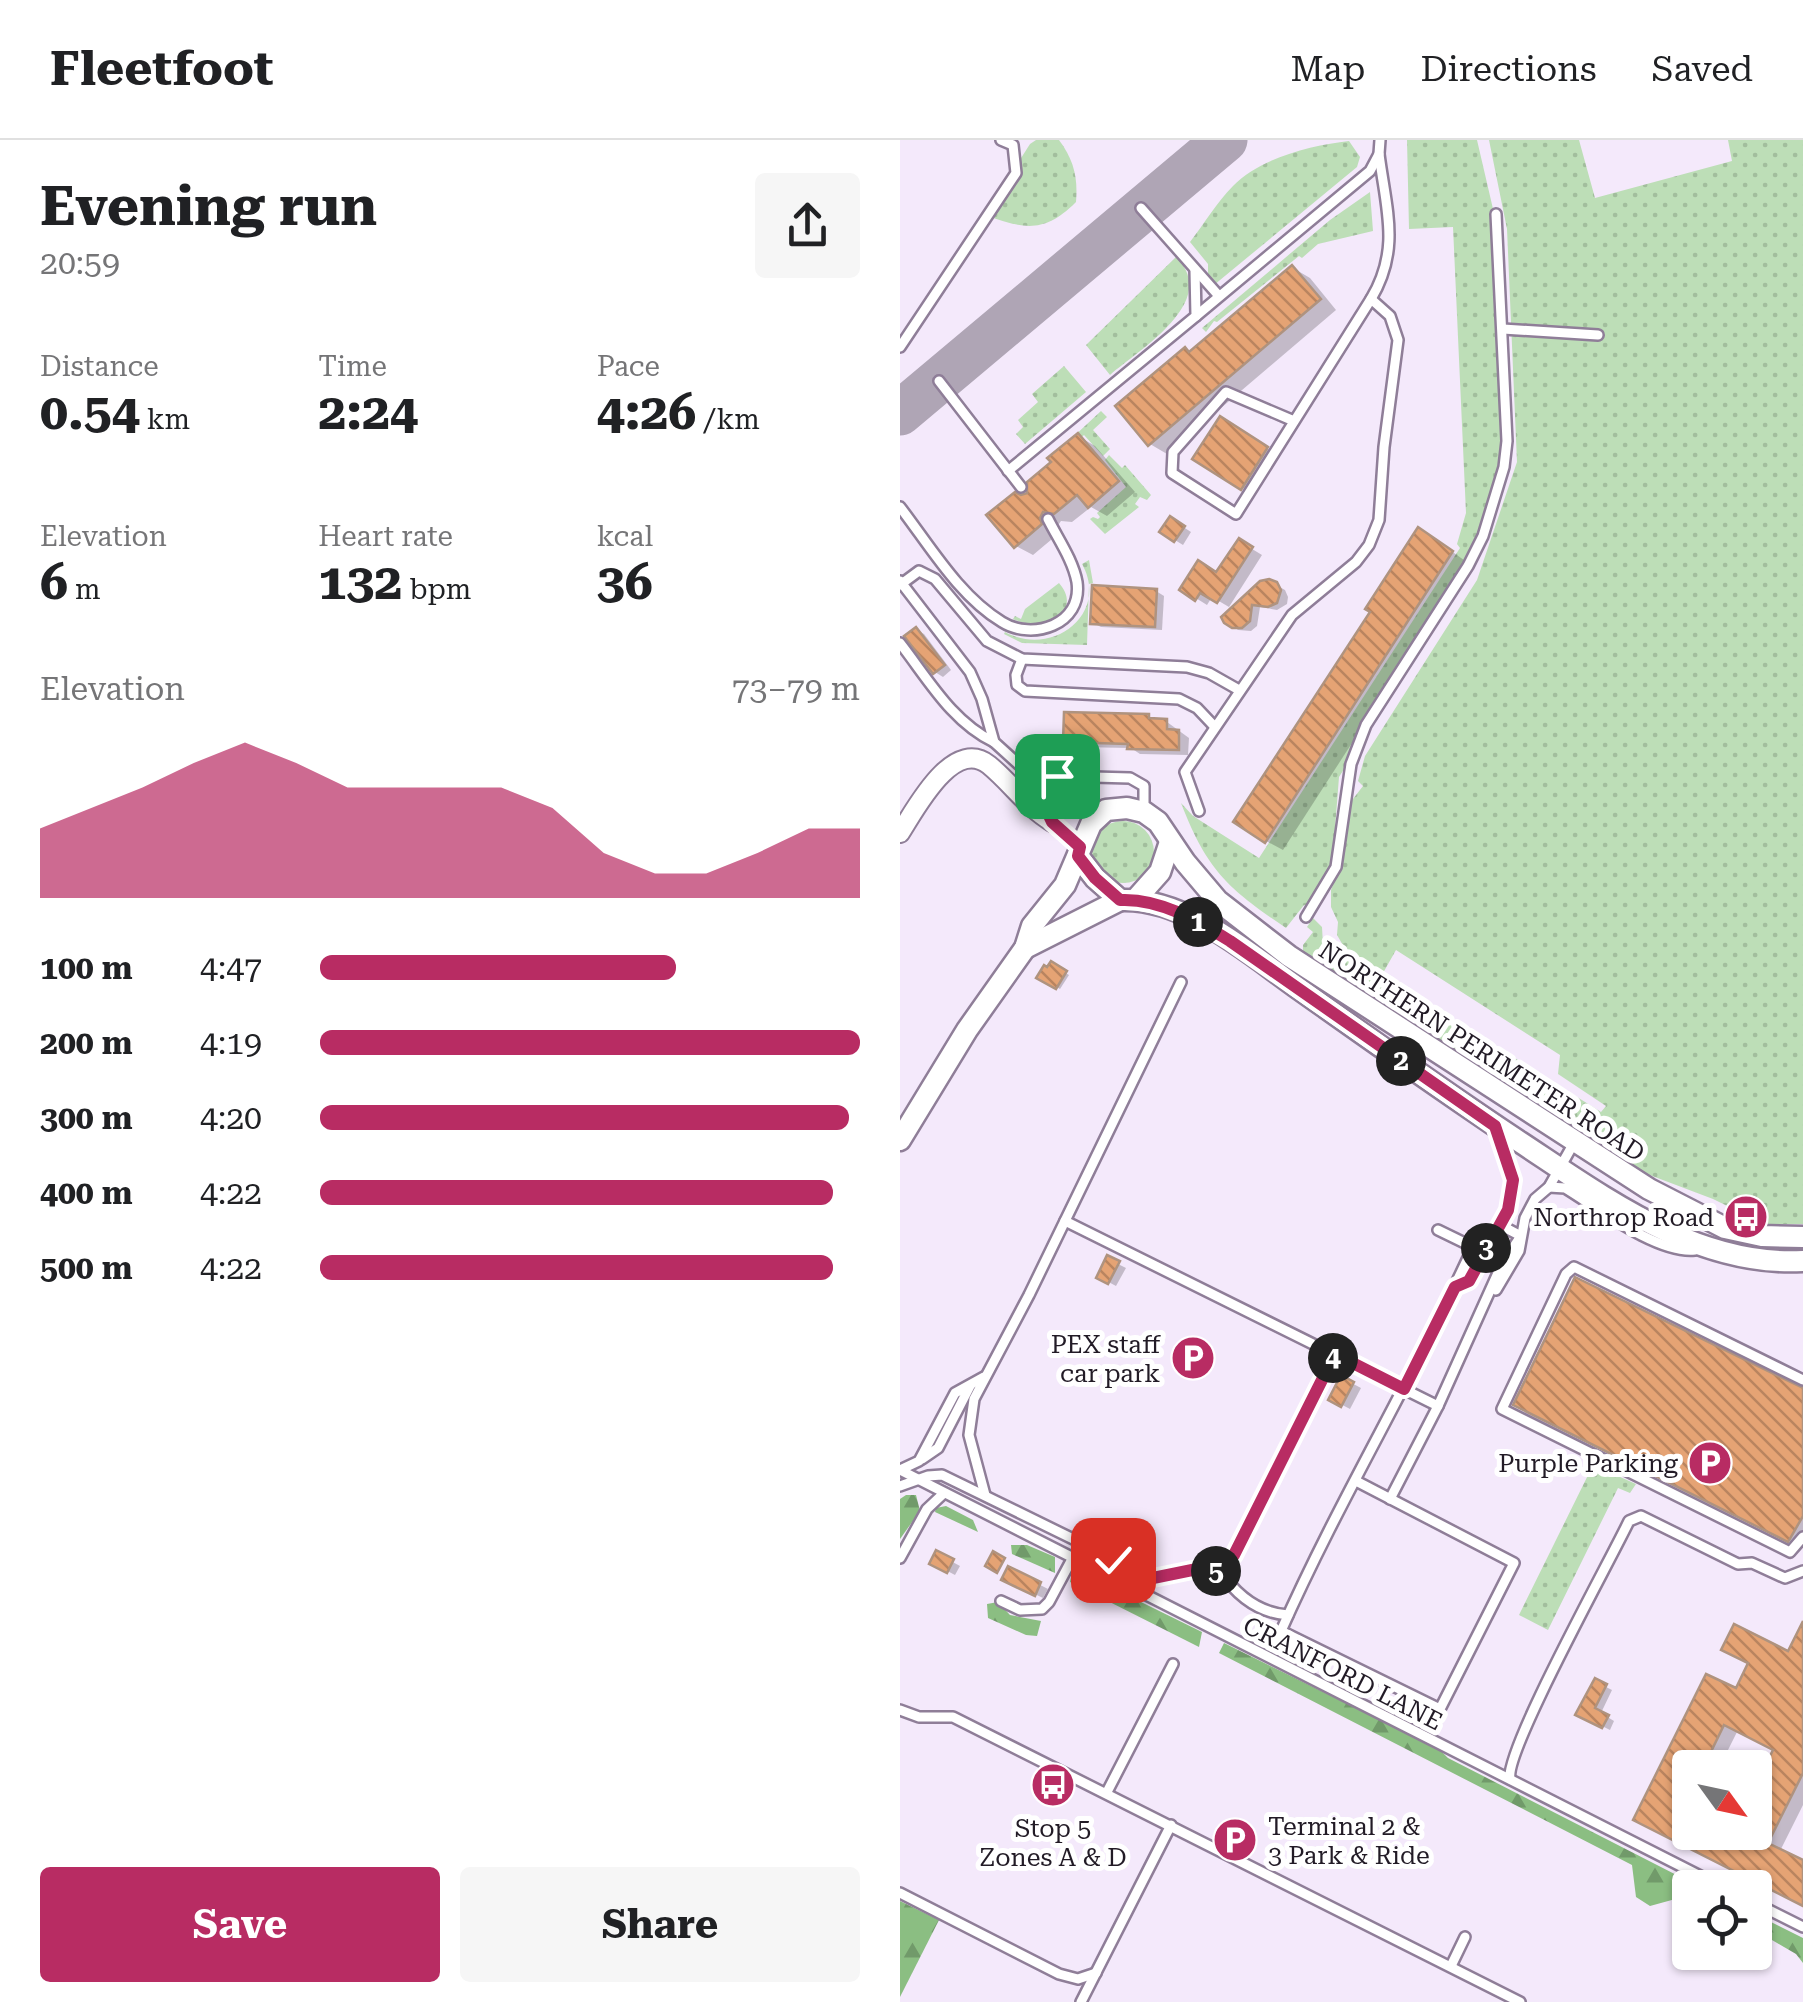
<!DOCTYPE html>
<meta charset="utf-8">
<style>
body{margin:0;font-family:"Roboto Serif",serif;background:#f6f6f6;color:#202124;height:100vh;display:flex;flex-direction:column;font-size:38px;white-space:nowrap}
*{box-sizing:border-box;margin:0}
p{font-size:32px;color:#757577}
.icon{flex:none;width:55px;height:55px;fill:none;stroke:currentColor;stroke-width:2;stroke-linecap:round;stroke-linejoin:round}
.map{position:relative;flex:1;overflow:hidden}
.drawer{display:flex;flex-direction:column;background:#fff;width:900px}
.drawer>*{flex:none}
.needle{width:65px;rotate:123deg}
.fabs{position:absolute;left:772px;top:1610px;display:grid;gap:20px}
.fabs a{display:grid;place-items:center;width:100px;height:100px;border-radius:10px;background:#fff;box-shadow:0 2px 8px #0004;font-size:50px}
.pin{position:absolute;display:grid;place-items:center;width:85px;height:85px;color:#fff;margin:-42px;border-radius:20px;box-shadow:0 5px 15px #0006}
.km{position:absolute;width:50px;height:50px;margin:-25px;border-radius:50%;background:#222;color:#fff;font-size:28px;line-height:50px;text-align:center}
.round{display:grid;place-items:center;flex:none;width:105px;height:105px;border-radius:10px;background:#f6f6f6}
.summary{display:flex;align-items:center;justify-content:space-between;height:170px;padding:0 40px}
h1{font-size:55px;font-weight:700;line-height:75px}
.stats{display:grid;grid-template-columns:repeat(3,1fr);gap:15px;height:170px;padding:10px 40px}
.stats div{display:grid;align-content:center}
.stats b{font-size:50px;font-weight:700}
.stats small{font-size:28px;font-weight:400}
.stats p{font-size:28px}
.chart{height:280px;padding:20px 40px}
.chart p{display:flex;justify-content:space-between}
.chart svg{width:100%;height:180px;margin-top:10px;fill:#b82c63;opacity:.7}
.action{display:flex;gap:20px;margin-top:auto;padding:20px 40px}
.action a{flex:1;height:115px;border-radius:10px;background:#b82c63;color:#fff;font-size:40px;font-weight:700;line-height:115px;text-align:center}
.action a+a{background:#f6f6f6;color:#202124}
ul{padding:0 40px;list-style:none;font-size:32px}
li{display:grid;grid-template-columns:160px 120px 1fr;align-items:center;height:75px}
li i{height:25px;border-radius:12px;background:#b82c63}
header{display:flex;align-items:center;gap:60px;box-sizing:border-box;height:140px;padding:0 50px;background:#fff;border-bottom:2px solid #e0e0e0}
header strong{font-size:48px}
nav{display:flex;gap:55px;margin-inline-start:auto;font-size:35px}
main{display:flex;flex:1;min-height:0}
.map>svg:first-child{display:block}
</style>
<header>
<strong>Fleetfoot</strong>
<nav><a>Map</a><a>Directions</a><a>Saved</a></nav>
</header>
<main>
<section class="drawer">
<div class="summary"><div><h1>Evening run</h1><p>20:59</p></div><a class="round"><svg class="icon" aria-label="share" viewBox="0 0 24 24"><path d="M12 15V3M7 8l5-5 5 5M5 13v7h14v-7"/></svg></a></div>
<div class="stats">
<div><p>Distance</p><b>0.54<small> km</small></b></div>
<div><p>Time</p><b>2:24</b></div>
<div><p>Pace</p><b>4:26<small> /km</small></b></div>
</div>
<div class="stats">
<div><p>Elevation</p><b>6<small> m</small></b></div>
<div><p>Heart rate</p><b>132<small> bpm</small></b></div>
<div><p>kcal</p><b>36</b></div>
</div>
<div class="chart"><p><span>Elevation</span>73–79 m</p>
<svg viewBox="0 0 160 44" preserveAspectRatio="none"><path d="M0 44V27L10 22L20 17L30 11L40 6L50 11L60 17L70 17L80 17L90 17L100 22L110 33L120 38L130 38L140 33L150 27L160 27V44z"/></svg>
</div>
<ul>
<li><b>100 m</b>4:47<i style="width:66%"></i></li>
<li><b>200 m</b>4:19<i style="width:100%"></i></li>
<li><b>300 m</b>4:20<i style="width:98%"></i></li>
<li><b>400 m</b>4:22<i style="width:95%"></i></li>
<li><b>500 m</b>4:22<i style="width:95%"></i></li>
</ul>
<div class="action"><a>Save</a><a>Share</a></div>
</section>
<div class="map">
<svg width="903" height="1862" viewBox="0 0 903 1862">
<defs>
<pattern id="green-dots" width="8" height="8" patternUnits="userSpaceOnUse" patternTransform="scale(2.5)"><rect width="8" height="8" fill="#bddeb7"/><path d="M2 2h.1M6 6h.1" fill="none" stroke="#a2be9d" stroke-width="1.8" stroke-linecap="round"/></pattern>
<pattern id="forest-firs" width="22" height="20" patternUnits="userSpaceOnUse" patternTransform="scale(2.5)"><rect width="22" height="20" fill="#8bbe82"/><path d="M5 1l3.5 6h-7zM16 11l3.5 6h-7z" fill="#719a6a"/></pattern>
<pattern id="building-back-hatch" width="6" height="6" patternUnits="userSpaceOnUse" patternTransform="scale(2.5)"><rect width="6" height="6" fill="#e5a374"/><path d="M-1 5l2 2M0 0l6 6M5-1l2 2" fill="none" stroke="#b9845f"/></pattern>
</defs>
<rect width="100%" height="100%" fill="#f4e9fb"/>
<g fill="url(#green-dots)">
<path d="M136,0H159C174,20 178,38 176,62C144,94 124,89 85,75L130,4Z"/>
<path d="M507,0H577L600,99L606,316L599,348L567,436L439,637L432,727L408,767L404,765L386,788C327,748 307,730 281,663L293,676L359,718L560,408L557,404L566,373L553,87L509,89Z"/>
<polygon points="589,0 679,0 695,58 832,21 828,0 903,0 903,1084 864,1084 813,1059 747,1034 403,814 403,805 413,792 407,787 413,778 422,787 423,805 431,805 462,833 532,866 701,972 706,966 658,934 660,915 496,810 483,833 448,814 437,795 438,782 431,767 431,750 444,715 446,668 463,646 458,641 465,616 577,440 617,322 607,89"/>
<path d="M449,1L460,17L457,27L314,145L308,138V124L290,102C304,84 317,62 333,46C360,18 412,5 449,1Z"/>
<polygon points="470,52 473,91 418,104 402,118 399,116 317,182 314,181 306,192 302,188 430,80"/>
<path d="M276,117C321,161 240,209 210,235L186,205Z"/>
<polygon points="164,226 186,252 125,304 116,294 123,287 118,280 138,262 132,254"/>
<polygon points="201,271 207,277 193,290 210,309 203,316 184,295 159,317 156,313"/>
<polygon points="209,315 222,328 225,325 251,355 247,360 240,357 235,364 239,367 205,394 190,379 193,377 198,379 200,377 197,373 226,347 205,320"/>
<path d="M189,420L193,443L189,444L187,505L122,503L104,494L105,492C152,518 210,474 182,424Z"/>
<path d="M159,443C185,473 141,493 113,479L115,476L121,479L125,469Z"/>
<polygon points="125,607 138,617 177,618 177,628 142,627 120,612"/>
<circle cx="223" cy="712" r="31"/>
<polygon points="693,1325 736,1344 730,1353 718,1348 648,1490 619,1475"/>
</g>
<g fill="url(#forest-firs)">
<polygon points="6,1355 16,1355 20,1371 0,1399 0,1359"/>
<polygon points="46,1366 73,1380 78,1392 35,1372 36,1368"/>
<polygon points="111,1405 127,1405 155,1417 155,1433 112,1414"/>
<polygon points="182,1433 302,1492 299,1507 170,1442 171,1437"/>
<polygon points="98,1462 110,1475 141,1481 137,1496 126,1495 88,1478 87,1464"/>
<polygon points="324,1503 539,1609 548,1618 800,1747 790,1748 790,1755 750,1766 736,1757 732,1725 319,1513"/>
<polygon points="0,1761 39,1780 0,1857"/>
<polygon points="855,1774 903,1798 903,1823 896,1814 855,1790"/>
</g>
<g fill="#0003" fill-rule="evenodd">
<polygon points="393,128 410,138 436,170 267,314 250,304 219,266 291,213"/>
<polygon points="320,279 379,316 354,355 295,319"/>
<polygon points="178,296 195,306 235,352 207,376 191,367 172,382 161,381 156,388 158,394 133,415 116,406 121,358 129,354"/>
<polygon points="271,379 291,392 283,405 262,392"/>
<polygon points="536,400 568,423 383,710 366,701"/>
<polygon points="339,401 362,415 329,467 312,457 307,465 283,450 318,435"/>
<polygon points="376,445 385,450 388,457 387,464 377,470 360,467 357,486 351,491 338,490 324,478"/>
<polygon points="256,451 264,456 262,490 201,487 193,483"/>
<polygon points="16,490 24,494 51,530 43,537 35,532"/>
<polygon points="248,577 267,582 289,598 288,615 240,614 231,608 176,607 165,601"/>
<polygon points="152,825 169,835 160,849 140,837"/>
<polygon points="208,1119 226,1128 216,1146 199,1137"/>
<polygon points="676,1140 903,1250 903,1408 633,1274"/>
<polygon points="442,1238 461,1248 450,1269 431,1259"/>
<polygon points="38,1414 60,1426 55,1435 32,1423"/>
<polygon points="109,1429 148,1449 143,1458 112,1443"/>
<path d="M903,1486V1665L880,1711L903,1723V1764L748,1687L837,1552L889,1514ZM838,1590L876,1609L855,1650V1692H790V1628H819Z"/>
<polygon points="696,1542 712,1550 701,1573 714,1581 710,1590 678,1574"/>
</g>
<g fill="none" stroke-linecap="round" stroke-linejoin="round">
<polyline stroke="#afa5b5" stroke-width="45" points="0,273 325,0"/>
</g>
<g fill="url(#building-back-hatch)" stroke="#af937f" stroke-width="2.5" fill-rule="evenodd">
<polygon points="392,125 421,159 248,306 215,266 285,207 289,212"/>
<polygon points="320,276 368,307 341,350 292,319"/>
<polygon points="178,293 219,341 188,368 177,355 154,374 143,372 140,378 142,384 114,408 86,375 115,352 121,355 127,353 127,342 151,322 147,318"/>
<polygon points="270,376 285,386 274,402 259,392"/>
<polygon points="518,387 553,411 365,703 333,682 470,472 465,469"/>
<polygon points="339,398 353,407 317,463 300,453 295,461 279,450 298,420 316,432"/>
<polygon points="369,439 377,442 381,450 377,463 368,467 352,465 350,481 342,488 332,488 324,483 321,477 360,441"/>
<polygon points="192,445 257,449 255,487 190,484"/>
<polygon points="16,487 45,525 33,534 4,496"/>
<polygon points="164,572 249,574 249,578 267,579 267,589 279,590 279,610 227,609 228,604 163,602"/>
<polygon points="151,821 167,831 156,849 136,838 144,825 147,827"/>
<polygon points="207,1115 220,1121 208,1144 196,1138"/>
<polygon points="675,1137 903,1248 903,1376 888,1402 613,1265"/>
<polygon points="441,1235 454,1242 441,1267 428,1260"/>
<polygon points="36,1410 54,1419 47,1433 29,1424"/>
<polygon points="93,1411 105,1418 97,1433 85,1426"/>
<polygon points="108,1426 141,1442 135,1456 101,1440"/>
<path d="M903,1481V1633L868,1703L903,1720V1766L733,1680L806,1534L836,1548L848,1523L821,1510L834,1484L888,1511ZM824,1585L873,1610L855,1645V1692H790V1628H803Z"/>
<polygon points="695,1538 707,1544 695,1568 709,1575 702,1588 675,1575"/>
</g>
<g fill="none" stroke-linecap="round" stroke-linejoin="round">
<defs>
<g id="service">
<polyline points="241,68 319,156"/>
<polyline points="296,176 470,31 479,14 480,0"/>
<polyline points="603,189 698,195"/>
<polyline points="0,207 116,33 113,5 101,0"/>
<polyline points="39,241 121,347"/>
<path d="M394,281L326,252L273,312L272,333L336,374L471,159C501,109 486,69 479,14"/>
<polyline points="108,331 296,176 295,130"/>
<path d="M0,367C30,406 59,456 102,482C132,501 183,485 177,442C173,420 158,399 148,379"/>
<polyline points="0,441 70,532 82,559 94,602 126,631 152,682 180,707"/>
<polyline points="0,445 19,431 35,439 87,501 122,519 287,527 309,533 339,550"/>
<path d="M0,503C28,539 52,582 94,602"/>
<polyline points="122,519 116,535 117,545 125,551 279,559 297,568 315,587"/>
<polyline points="128,632 165,655 204,669"/>
<polyline points="139,654 157,636 230,638 244,646 244,672"/>
<polyline points="299,671 285,632 392,475 456,422 469,405 479,380 484,307 498,200 490,176 471,159"/>
<polyline points="406,777 436,727 451,624 466,585 568,426 583,396 604,327 607,301 596,74"/>
<path d="M597,991C612,1023 617,1053 600,1085L621,1096"/>
<path d="M649,1047L665,1048C698,1068 757,1114 795,1110"/>
<polyline points="165,1081 538,1266"/>
<polyline points="555,1147 569,1141 600,1085"/>
<polyline points="596,1150 619,1111 625,1078 635,1059 649,1047 675,1001"/>
<polyline points="903,1240 674,1127 666,1134 602,1269 890,1412 903,1397"/>
<polyline points="22,1319 38,1308 70,1246"/>
<polyline points="0,1330 824,1748"/>
<polyline points="0,1330 19,1321 55,1253 84,1237"/>
<path d="M456,1341L614,1423L540,1569L381,1491C439,1360 514,1237 573,1107L538,1090"/>
<path d="M0,1346L28,1336L42,1335L253,1438L302,1429L320,1431C337,1456 358,1473 388,1475"/>
<polyline points="85,1355 69,1295 74,1259 129,1155 281,842"/>
<polyline points="490,1359 538,1266 602,1124 621,1096"/>
<polyline points="0,1418 27,1369 44,1353"/>
<polyline points="320,1431 334,1415 435,1214"/>
<polyline points="101,1461 120,1470 142,1469 149,1462 172,1419"/>
<polyline points="0,1570 19,1577 53,1577 620,1862"/>
<path d="M610,1639C604,1612 710,1421 729,1381L741,1376L838,1424L852,1423L885,1438L903,1431"/>
<polyline points="207,1652 273,1524"/>
<polyline points="0,1753 159,1834 178,1839 196,1833"/>
<polyline points="855,1763 903,1787"/>
<polyline points="551,1826 565,1797"/>
<polyline points="181,1862 271,1685"/>
</g>
<path id="minor" d="M0,693C15,670 53,596 89,625C111,643 127,667 152,682"/>
<g id="tertiary">
<path d="M178,716L195,738L220,760C284,757 346,811 395,846C470,899 544,952 620,1002C705,1058 797,1127 903,1121"/>
<polyline points="236,759 260,732 270,702"/>
<polyline points="125,808 220,760"/>
<polyline points="0,1000 67,890 125,808 132,786 165,745 191,684 206,670 227,668 244,672 258,682 285,722 318,761 389,816 749,1049 825,1088 862,1096 903,1097"/>
</g>
</defs>
<use href="#service" stroke="#8f7e98" stroke-width="14"/>
<use href="#minor" stroke="#8f7e98" stroke-width="22"/>
<use href="#tertiary" stroke="#8f7e98" stroke-width="25"/>
<use href="#service" stroke="#fff" stroke-width="9"/>
<use href="#minor" stroke="#fff" stroke-width="18"/>
<use href="#tertiary" stroke="#fff" stroke-width="20"/>
</g>
<g fill="none" stroke-linecap="round" stroke-linejoin="round">
<defs>
<path id="route" d="M157,636L139,654L152,682L180,707L178,716L195,738L220,760C260,758 298,781 330,801L595,986L613,1040L608,1070L569,1141L555,1147L504,1249L435,1214L334,1415L320,1431L302,1428L253,1438L213,1420"/>
</defs>
<use href="#route" stroke="#fff" stroke-width="20"/>
<use href="#route" stroke="#b82c63" stroke-width="12"/>
</g>
<defs>
<symbol id="bus-disc" viewBox="-11 -11 22 22"><circle r="9.5" fill="#b82c63" stroke="#fff"/><path d="M-5-6H5V4H4V6H2V4H-2V6H-4V4H-5ZM-3.5-4V0h7V-4ZM-3.5 1.2v1.5H-2V1.2ZM2 1.2v1.5H3.5V1.2Z" fill="#fff"/></symbol>
<symbol id="parking-disc" viewBox="-11 -11 22 22"><circle r="9.5" fill="#b82c63" stroke="#fff"/><path d="M-3.5-5.5H1a3.5 3.5 0 0 1 0 7H-1V5.5H-3.5ZM-1-3.4V-.6H.8a1.4 1.4 0 0 0 0-2.8Z" fill="#fff"/></symbol>
</defs>
<g fill-rule="evenodd">
<use href="#bus-disc" x="821" y="1052" width="50" height="50"/>
<use href="#parking-disc" x="268" y="1193" width="50" height="50"/>
<use href="#parking-disc" x="785" y="1298" width="50" height="50"/>
<use href="#bus-disc" x="128" y="1620" width="50" height="50"/>
<use href="#parking-disc" x="310" y="1675" width="50" height="50"/>
</g>
<g text-anchor="middle" stroke-width="10" stroke-linejoin="round" paint-order="stroke">
<g font-size="25" fill="#221b26" stroke="#fff">
<text transform="translate(582 911) rotate(33)" y="9">NORTHERN PERIMETER ROAD</text>
<text transform="translate(443 1533) rotate(27)" y="9">CRANFORD LANE</text>
</g>
<g font-size="25" fill="#221b26" stroke="#fff" text-anchor="end">
<text x="814" y="1086">Northrop Road</text>
<text x="260" y="1213">PEX staff<tspan x="260" dy="29">car park</tspan></text>
<text x="778" y="1332">Purple Parking</text>
<text x="368" y="1695" text-anchor="start">Terminal 2 &amp;<tspan x="368" dy="29">3 Park &amp; Ride</tspan></text>
<text x="153" y="1697" text-anchor="middle">Stop 5<tspan x="153" dy="29">Zones A &amp; D</tspan></text>
</g>
</g>
</svg>
<div class="fabs">
<a><svg class="needle" viewBox="-14 -14 28 28"><path d="M0-13l5 13h-10z" fill="#e53935"/><path d="M0 13l5-13h-10z" fill="#757577"/></svg></a>
<a><svg class="icon" aria-label="locate" viewBox="0 0 24 24"><circle cx="12" cy="12" r="6"/><path d="M12 2v4M12 18v4M2 12h4M18 12h4"/></svg></a>
</div>
<div class="pin" style="left:157px;top:636px;background:#1e9e55"><svg class="icon" aria-label="arrive" viewBox="0 0 24 24"><path d="M6 21V4h12l-3 4 3 4H6"/></svg></div>
<div class="pin" style="left:213px;top:1420px;background:#d93025"><svg class="icon" aria-label="check" viewBox="0 0 24 24"><path d="M5 12l5 5 9-10"/></svg></div>
<b class="km" style="left:298px;top:782px">1</b>
<b class="km" style="left:501px;top:921px">2</b>
<b class="km" style="left:586px;top:1108px">3</b>
<b class="km" style="left:433px;top:1218px">4</b>
<b class="km" style="left:316px;top:1431px">5</b>
</div>
</main>
